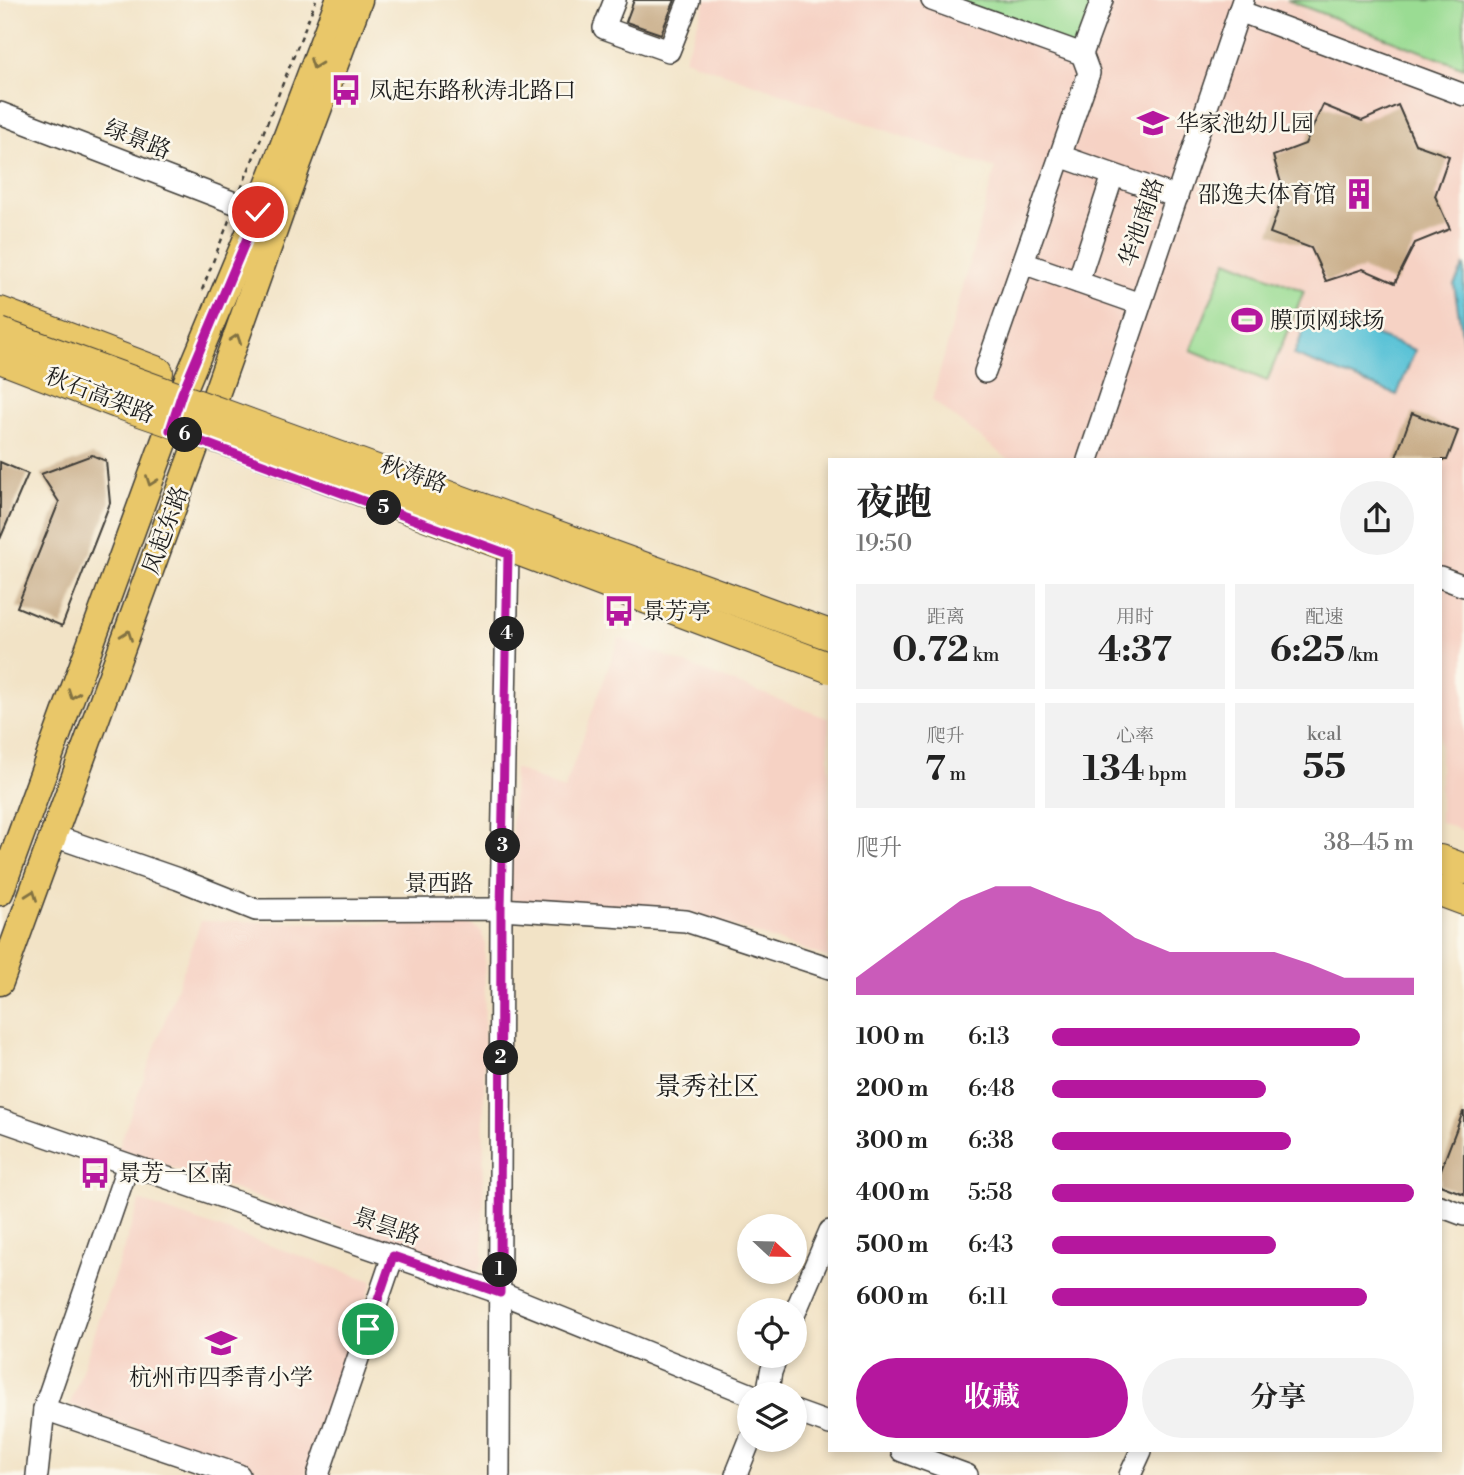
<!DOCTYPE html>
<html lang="zh">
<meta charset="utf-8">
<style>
body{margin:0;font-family:"Libre Bodoni","Noto Serif SC",serif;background:#f2f2f2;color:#222;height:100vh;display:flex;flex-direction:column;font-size:26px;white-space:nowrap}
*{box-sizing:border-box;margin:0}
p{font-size:23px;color:#767676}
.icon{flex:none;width:38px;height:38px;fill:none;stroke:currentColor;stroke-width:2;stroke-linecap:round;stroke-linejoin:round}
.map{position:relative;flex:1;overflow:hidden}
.side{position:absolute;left:828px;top:458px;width:614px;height:994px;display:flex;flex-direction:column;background:#fff;border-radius:0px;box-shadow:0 4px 10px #0003}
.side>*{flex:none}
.needle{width:46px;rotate:112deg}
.buttons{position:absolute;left:737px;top:1214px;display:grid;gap:14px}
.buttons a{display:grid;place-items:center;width:70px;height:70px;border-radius:50%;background:#fff;box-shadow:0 4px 10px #0003;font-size:35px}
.pin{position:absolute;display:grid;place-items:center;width:60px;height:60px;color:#fff;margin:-30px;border:4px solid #fff;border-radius:50%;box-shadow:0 2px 7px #0007}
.km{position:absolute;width:35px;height:35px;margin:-18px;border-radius:50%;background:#222;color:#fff;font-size:19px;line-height:35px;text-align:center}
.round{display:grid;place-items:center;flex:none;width:74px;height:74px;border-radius:37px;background:#f2f2f2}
.head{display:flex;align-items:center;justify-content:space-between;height:119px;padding:0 28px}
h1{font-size:38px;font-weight:700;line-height:52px}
.figures{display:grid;grid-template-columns:repeat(3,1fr);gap:10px;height:119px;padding:7px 28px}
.figures div{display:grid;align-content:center;border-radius:0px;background:#f2f2f2;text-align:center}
.figures b{font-size:35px;font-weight:700}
.figures small{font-size:19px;font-weight:400}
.figures p{font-size:19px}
.chart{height:196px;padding:14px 28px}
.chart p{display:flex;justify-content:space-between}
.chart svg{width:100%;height:126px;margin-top:7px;fill:#b5179e;opacity:.7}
.cta{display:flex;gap:14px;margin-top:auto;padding:14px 28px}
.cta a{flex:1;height:80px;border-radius:42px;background:#b5179e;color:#fff;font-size:28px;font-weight:700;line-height:80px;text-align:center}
.cta a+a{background:#f2f2f2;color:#222}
ul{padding:0 28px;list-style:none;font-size:23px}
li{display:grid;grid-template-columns:112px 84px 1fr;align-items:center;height:52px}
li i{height:18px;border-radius:9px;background:#b5179e}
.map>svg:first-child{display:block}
</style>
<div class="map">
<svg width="1464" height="1475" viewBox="0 0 1464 1475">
<rect width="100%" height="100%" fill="#fbf7ec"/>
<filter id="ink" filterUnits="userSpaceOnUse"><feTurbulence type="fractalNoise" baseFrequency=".0143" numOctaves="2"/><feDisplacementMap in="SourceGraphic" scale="14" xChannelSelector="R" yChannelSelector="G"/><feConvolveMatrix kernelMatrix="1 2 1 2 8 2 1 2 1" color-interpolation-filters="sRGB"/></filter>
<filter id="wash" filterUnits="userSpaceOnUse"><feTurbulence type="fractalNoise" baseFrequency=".00686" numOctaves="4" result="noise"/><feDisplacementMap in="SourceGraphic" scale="28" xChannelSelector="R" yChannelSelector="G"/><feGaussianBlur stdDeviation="1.57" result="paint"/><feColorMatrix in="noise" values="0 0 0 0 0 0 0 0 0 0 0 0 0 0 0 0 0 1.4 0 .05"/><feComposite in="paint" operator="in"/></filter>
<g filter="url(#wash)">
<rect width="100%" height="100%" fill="#f2e3c6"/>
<g fill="#f6d2c4">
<polygon points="706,0 1464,0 1464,831 1440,822 1440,460 1009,460 932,400 995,169 684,59"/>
<polygon points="619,638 829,719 829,958 693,913 509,900 514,768 564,790"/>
<polygon points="201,921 472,925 481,931 485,943 483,1261 478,1271 466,1270 118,1149"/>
<polygon points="140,1201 373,1281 306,1475 276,1475 70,1405"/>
</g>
<g fill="#9adc93" stroke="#5b7c58" stroke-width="2">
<polygon points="932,0 1102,0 1082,54"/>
<polygon points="1287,0 1464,0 1464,68"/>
<polygon points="1227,260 1304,291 1267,381 1191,350"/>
</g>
<g fill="#5bc3d7" stroke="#3c707a" stroke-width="2">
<polygon points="1464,265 1464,346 1454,285"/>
<polygon points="1311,311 1415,350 1397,395 1294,355"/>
</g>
<g id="blocks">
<g fill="#c7ab86">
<polygon points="634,0 675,0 661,34 626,22"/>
<polygon points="1323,105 1362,121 1398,105 1415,144 1449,156 1435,196 1450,229 1415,243 1395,283 1363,269 1326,281 1311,248 1270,233 1284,193 1273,156 1305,144"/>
<polygon points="1412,413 1458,431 1447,460 1395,460"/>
<polygon points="92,455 106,461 110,503 62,626 17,607 59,502 41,474"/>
<polygon points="0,462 28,474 0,539"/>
<polygon points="1463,1112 1464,1112 1464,1194 1440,1185 1440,1172"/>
</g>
</g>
</g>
<g filter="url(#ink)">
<use href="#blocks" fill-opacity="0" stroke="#3c3a36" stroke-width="2"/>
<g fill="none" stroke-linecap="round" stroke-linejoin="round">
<defs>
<g id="minor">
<polyline points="615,0 604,28 669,51 689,0"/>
<polyline points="932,0 1082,54"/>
<polyline points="1239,11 1464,95"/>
<polyline points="0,113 258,212"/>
<polyline points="1060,156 1177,197"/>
<polyline points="1023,263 1140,304"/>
<polyline points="1078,282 1113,175"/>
<polyline points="985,372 1089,73 1082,54 1102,0"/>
<polyline points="1088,460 1243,0"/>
<polyline points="1440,577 1464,586"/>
<polyline points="54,836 178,879 256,910 501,909 686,921 830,968"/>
<polyline points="0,1120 500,1293 752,1395"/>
<polyline points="1440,1206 1464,1215"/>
<polyline points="794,1315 830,1231"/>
<polyline points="767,1395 771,1372 777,1356"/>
<polyline points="44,1409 239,1475"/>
<polyline points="794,1411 830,1424"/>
<polyline points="902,1451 967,1475"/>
<polyline points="37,1475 44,1409 128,1165"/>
<polyline points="318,1475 393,1256"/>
<polyline points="499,1475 501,909 508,554"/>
<polyline points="736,1475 750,1440"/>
<polyline points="1130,1475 1141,1451"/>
</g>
<g id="major">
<polyline points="0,892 182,393 258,212 339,0"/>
<polyline points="0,982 198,439 213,403 297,166 359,0"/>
</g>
<g id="highway">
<polyline points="0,312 158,372"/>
<polyline points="1440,860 1464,869"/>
<polyline points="1440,891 1464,900"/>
</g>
</defs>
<use href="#minor" stroke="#3c3a36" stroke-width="24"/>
<use href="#major" stroke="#3c3a36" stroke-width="29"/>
<use href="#highway" stroke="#3c3a36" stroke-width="32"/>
<g stroke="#3c3a36" stroke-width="2.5" stroke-dasharray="5 5" stroke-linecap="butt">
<polyline points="241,189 316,0"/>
<polyline points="202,290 230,218"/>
</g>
<use href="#minor" stroke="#fff" stroke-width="21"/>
<use href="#major" stroke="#e9c769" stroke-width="26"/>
<use href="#highway" stroke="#e9c769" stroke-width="30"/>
<defs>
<g id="highway-bridge">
<polyline points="0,333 830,635"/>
<polyline points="0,358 117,403 261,453 830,668"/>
</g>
</defs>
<use href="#highway-bridge" stroke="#3c3a36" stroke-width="32" stroke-linecap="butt"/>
<use href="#highway-bridge" stroke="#e9c769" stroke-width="30"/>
</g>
<defs><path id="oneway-chevron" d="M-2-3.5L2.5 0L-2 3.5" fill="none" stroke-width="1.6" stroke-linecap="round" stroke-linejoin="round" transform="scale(1.75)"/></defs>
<g stroke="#827242">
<use href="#oneway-chevron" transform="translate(315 64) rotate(111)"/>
<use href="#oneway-chevron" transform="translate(236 339) rotate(-71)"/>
<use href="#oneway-chevron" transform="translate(151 481) rotate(110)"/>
<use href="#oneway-chevron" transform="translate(127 635) rotate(-70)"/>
<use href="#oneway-chevron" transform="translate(73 694) rotate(110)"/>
<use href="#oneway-chevron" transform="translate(32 895) rotate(-70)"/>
</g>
</g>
<g fill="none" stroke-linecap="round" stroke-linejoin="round" filter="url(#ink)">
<defs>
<polyline id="route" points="258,212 182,393 170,430 508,554 501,909 500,1293 393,1256 368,1329"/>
</defs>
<use href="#route" stroke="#fff" stroke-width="14"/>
<use href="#route" stroke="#b5179e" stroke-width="9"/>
</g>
<defs>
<symbol id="bus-bare" viewBox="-9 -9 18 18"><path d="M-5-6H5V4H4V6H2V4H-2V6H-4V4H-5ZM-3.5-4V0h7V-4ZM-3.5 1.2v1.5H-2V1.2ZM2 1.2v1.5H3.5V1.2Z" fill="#b5179e" stroke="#fbf7ec" stroke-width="2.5" paint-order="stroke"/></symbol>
<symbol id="school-bare" viewBox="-9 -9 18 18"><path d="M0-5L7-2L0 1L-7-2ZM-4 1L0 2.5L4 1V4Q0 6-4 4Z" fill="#b5179e" stroke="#fbf7ec" stroke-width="2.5" paint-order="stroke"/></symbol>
<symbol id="building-bare" viewBox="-9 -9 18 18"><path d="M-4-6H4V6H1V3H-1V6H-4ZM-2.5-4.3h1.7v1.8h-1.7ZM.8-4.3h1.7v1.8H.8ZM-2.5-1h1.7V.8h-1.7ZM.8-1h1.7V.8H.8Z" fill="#b5179e" stroke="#fbf7ec" stroke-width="2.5" paint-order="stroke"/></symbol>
<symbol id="stadium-bare" viewBox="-9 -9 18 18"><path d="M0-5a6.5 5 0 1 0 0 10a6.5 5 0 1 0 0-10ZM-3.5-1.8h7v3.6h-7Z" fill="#b5179e" stroke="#fbf7ec" stroke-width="2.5" paint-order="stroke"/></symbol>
</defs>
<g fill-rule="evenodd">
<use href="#bus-bare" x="324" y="68" width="44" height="44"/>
<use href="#school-bare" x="1131" y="101" width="44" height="44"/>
<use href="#building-bare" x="1337" y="172" width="44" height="44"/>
<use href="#stadium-bare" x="1225" y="298" width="44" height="44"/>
<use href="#bus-bare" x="597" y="589" width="44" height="44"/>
<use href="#bus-bare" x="73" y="1151" width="44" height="44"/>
<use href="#school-bare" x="199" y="1321" width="44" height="44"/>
</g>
<g text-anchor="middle" stroke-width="5" stroke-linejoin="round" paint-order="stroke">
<g font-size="23" fill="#1c1c1c" stroke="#fbf7ec" text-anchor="start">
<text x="369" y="98">凤起东路秋涛北路口</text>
<text x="1176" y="131">华家池幼儿园</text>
<text x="1336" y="202" text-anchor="end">邵逸夫体育馆</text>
<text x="1270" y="328">膜顶网球场</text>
<text x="642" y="619">景芳亭</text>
<text x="118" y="1181">景芳一区南</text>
<text x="221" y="1385" text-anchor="middle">杭州市四季青小学</text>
</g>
<g font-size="23" fill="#1c1c1c" stroke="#fbf7ec">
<text transform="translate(138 139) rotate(21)" y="8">绿景路</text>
<text transform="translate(1141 222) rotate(-71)" y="8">华池南路</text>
<text transform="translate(100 395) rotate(21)" y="8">秋石高架路</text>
<text transform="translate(414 474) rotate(19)" y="8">秋涛路</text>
<text transform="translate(165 530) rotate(-70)" y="8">凤起东路</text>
<text x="439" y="891">景西路</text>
<text transform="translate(387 1226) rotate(19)" y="8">景昙路</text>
</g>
<g font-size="26" fill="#1c1c1c" stroke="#fbf7ec">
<text x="707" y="1095">景秀社区</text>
</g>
</g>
</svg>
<div class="buttons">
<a><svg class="needle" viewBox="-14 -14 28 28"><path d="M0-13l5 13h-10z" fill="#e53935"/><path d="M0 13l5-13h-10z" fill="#767676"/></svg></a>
<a><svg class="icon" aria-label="locate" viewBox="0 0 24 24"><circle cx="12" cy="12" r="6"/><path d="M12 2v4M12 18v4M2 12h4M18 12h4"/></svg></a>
<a><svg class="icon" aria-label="layers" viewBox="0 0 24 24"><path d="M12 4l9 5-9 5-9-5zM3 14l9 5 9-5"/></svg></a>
</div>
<div class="pin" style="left:368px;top:1329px;background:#1e9e55"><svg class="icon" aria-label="arrive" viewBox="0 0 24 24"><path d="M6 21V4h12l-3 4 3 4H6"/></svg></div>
<div class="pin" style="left:258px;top:212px;background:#d93025"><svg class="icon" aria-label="check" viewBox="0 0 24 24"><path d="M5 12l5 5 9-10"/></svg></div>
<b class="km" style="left:500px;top:1270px">1</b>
<b class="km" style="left:501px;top:1058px">2</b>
<b class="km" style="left:503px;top:846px">3</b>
<b class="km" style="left:507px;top:634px">4</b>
<b class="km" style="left:384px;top:508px">5</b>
<b class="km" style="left:185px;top:435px">6</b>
<section class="side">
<div class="head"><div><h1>夜跑</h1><p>19:50</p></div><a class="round"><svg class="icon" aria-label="share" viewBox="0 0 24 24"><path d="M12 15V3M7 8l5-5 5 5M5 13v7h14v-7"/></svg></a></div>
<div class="figures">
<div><p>距离</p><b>0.72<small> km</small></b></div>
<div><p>用时</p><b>4:37</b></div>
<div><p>配速</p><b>6:25<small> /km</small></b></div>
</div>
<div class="figures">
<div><p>爬升</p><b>7<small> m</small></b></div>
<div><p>心率</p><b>134<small> bpm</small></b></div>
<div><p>kcal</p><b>55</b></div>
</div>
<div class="chart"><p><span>爬升</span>38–45 m</p>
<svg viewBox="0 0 160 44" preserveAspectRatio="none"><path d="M0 44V38L10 29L20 20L30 11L40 6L50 6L60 11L70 15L80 24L90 29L100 29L110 29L120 29L130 33L140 38L150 38L160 38V44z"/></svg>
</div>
<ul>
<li><b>100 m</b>6:13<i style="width:85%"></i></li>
<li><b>200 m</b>6:48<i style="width:59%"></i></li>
<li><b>300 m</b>6:38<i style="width:66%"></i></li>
<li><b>400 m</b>5:58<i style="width:100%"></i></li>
<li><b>500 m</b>6:43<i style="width:62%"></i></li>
<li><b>600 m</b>6:11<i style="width:87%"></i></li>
</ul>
<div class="cta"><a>收藏</a><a>分享</a></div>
</section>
</div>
